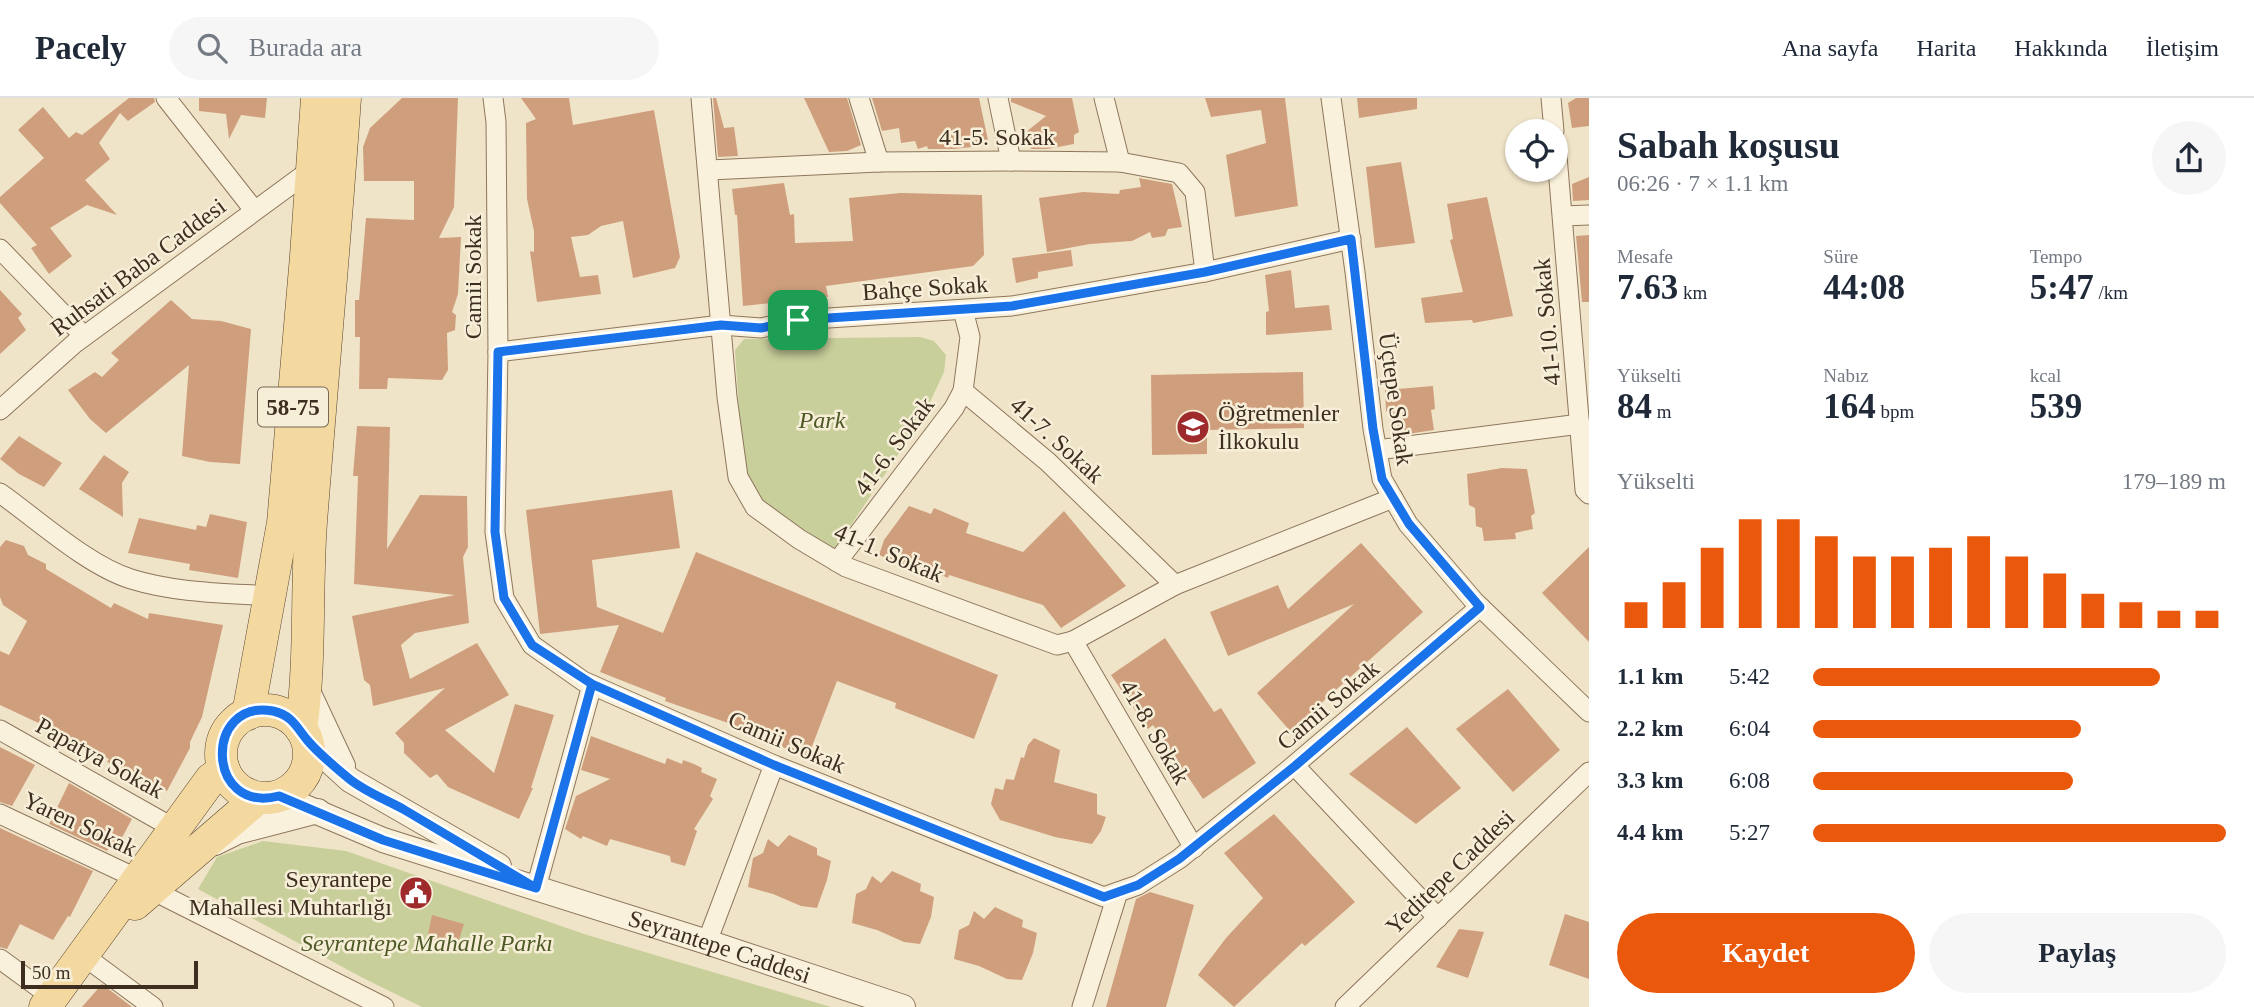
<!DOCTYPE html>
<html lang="tr">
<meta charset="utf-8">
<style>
body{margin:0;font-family:Georgia,serif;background:#f6f6f7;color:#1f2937;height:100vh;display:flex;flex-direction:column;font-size:26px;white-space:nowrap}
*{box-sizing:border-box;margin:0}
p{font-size:23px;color:#747a83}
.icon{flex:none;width:38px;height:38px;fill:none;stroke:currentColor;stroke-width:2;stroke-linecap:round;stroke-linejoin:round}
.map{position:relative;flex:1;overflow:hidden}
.details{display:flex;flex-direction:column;background:#fff;width:665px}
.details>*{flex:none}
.fabs{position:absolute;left:1505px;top:21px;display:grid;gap:14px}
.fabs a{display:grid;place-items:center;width:63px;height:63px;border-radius:50%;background:#fff;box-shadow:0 2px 5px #0004;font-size:35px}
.scale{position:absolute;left:21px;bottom:18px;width:177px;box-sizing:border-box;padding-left:7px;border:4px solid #3d2e20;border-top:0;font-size:19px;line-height:24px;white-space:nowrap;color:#3d2e20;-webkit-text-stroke:5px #f7eed8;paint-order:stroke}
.pin{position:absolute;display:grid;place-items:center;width:60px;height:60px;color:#fff;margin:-30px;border-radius:14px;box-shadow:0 4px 10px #0006}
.round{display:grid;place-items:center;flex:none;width:74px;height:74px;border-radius:37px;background:#f6f6f7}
.summary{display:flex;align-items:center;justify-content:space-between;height:119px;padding:0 28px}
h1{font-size:38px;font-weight:800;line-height:52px}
.figures{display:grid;grid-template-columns:repeat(3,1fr);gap:10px;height:119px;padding:7px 28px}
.figures div{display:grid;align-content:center}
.figures b{font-size:35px;font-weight:800}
.figures small{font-size:19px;font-weight:400}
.figures p{font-size:19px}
.chart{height:196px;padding:14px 28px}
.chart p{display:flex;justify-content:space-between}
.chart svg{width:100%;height:126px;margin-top:7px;stroke:#ea580c;stroke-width:6}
.button{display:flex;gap:14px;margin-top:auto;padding:14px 28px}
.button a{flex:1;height:80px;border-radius:42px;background:#ea580c;color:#fff;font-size:28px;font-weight:800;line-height:80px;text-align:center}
.button a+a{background:#f6f6f7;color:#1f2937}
ul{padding:0 28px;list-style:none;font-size:23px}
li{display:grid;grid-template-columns:112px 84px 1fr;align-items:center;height:52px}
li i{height:18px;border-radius:9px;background:#ea580c}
header{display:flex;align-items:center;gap:42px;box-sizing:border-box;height:98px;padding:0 35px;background:#fff;border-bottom:2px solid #e0e1e3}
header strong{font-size:33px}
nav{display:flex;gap:38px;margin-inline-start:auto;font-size:24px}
.search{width:490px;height:63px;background:#f6f6f7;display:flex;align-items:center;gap:18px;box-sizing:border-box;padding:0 24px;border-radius:38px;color:#747a83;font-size:26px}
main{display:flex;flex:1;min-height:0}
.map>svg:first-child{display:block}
</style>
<header>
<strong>Pacely</strong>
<div class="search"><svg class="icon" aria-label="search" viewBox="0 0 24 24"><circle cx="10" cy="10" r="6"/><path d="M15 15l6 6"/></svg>Burada ara</div>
<nav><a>Ana sayfa</a><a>Harita</a><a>Hakkında</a><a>İletişim</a></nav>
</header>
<main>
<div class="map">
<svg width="1589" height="909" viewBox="0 0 1589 909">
<rect width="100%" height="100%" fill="#f0e4c8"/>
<g fill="#c9cf9b">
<polygon points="920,239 934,243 946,257 944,274 923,319 831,457 770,418 743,374 735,252 744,241"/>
<polygon points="263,743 346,753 584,836 831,909 422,909 363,880 198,791 217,759"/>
</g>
<g fill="#cf9f7d">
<polygon points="129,0 154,0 155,4 128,23 120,15 99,45 110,61 85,82 117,117 87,107 50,130 72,158 49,176 31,150 37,147 0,105 0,99 44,60 18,32 43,9 69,40 76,34 82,37"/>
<polygon points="199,0 267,0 265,20 241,17 229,41 226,16 199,13"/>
<polygon points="402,0 458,0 454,109 439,140 461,139 458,196 452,214 456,217 455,232 447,235 448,272 442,282 388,280 387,291 359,291 360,239 355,239 355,202 359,202 366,120 414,122 414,83 364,83 363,49 370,30"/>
<polygon points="521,0 569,0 573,27 654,12 680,159 675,170 633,180 623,123 601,128 588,137 571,139 580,179 598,177 601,196 537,204 530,153 534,154 534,133 527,101 526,25 536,21"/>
<polygon points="713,0 716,0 724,30 734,29 738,58 718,59"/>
<polygon points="804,0 847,0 861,47 847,53 829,54"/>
<polygon points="872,0 979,0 989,47 954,51 928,51 927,48 918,51 915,43 901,45 899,30 882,33"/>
<polygon points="1011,0 1072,0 1079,34 1074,37 1074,46 1047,51 1031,51 1026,34 1046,18 1011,4"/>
<polygon points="1205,0 1285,0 1298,108 1235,119 1226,57 1266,45 1261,12 1211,19"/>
<polygon points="1357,0 1417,0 1417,11 1359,20"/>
<polygon points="1576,0 1589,0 1589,28 1572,30 1568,5"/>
<polygon points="1401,64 1415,145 1375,150 1366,69"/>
<polygon points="1589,79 1589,102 1573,103 1572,86"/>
<polygon points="1139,80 1172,86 1182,129 1168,131 1165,138 1152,140 1150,134 1132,143 1090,146 1047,154 1039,100 1083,94 1119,96 1120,92 1141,89"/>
<polygon points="784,85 790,117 794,116 795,145 853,143 849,100 901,95 982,97 984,157 973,168 826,188 828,199 743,208 737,117 735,117 732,91"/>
<polygon points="1487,99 1513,218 1473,225 1472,222 1425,225 1421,200 1463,194 1450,142 1453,141 1447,106"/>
<polygon points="1589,137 1589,204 1582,204 1576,138"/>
<polygon points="1071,152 1073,168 1038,174 1038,180 1016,185 1012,160"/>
<polygon points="1291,172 1295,210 1329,207 1332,232 1266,237 1266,214 1269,213 1265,177"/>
<polygon points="0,192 22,216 18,220 26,232 0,256"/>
<polygon points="171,202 192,221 221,223 251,231 240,366 210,364 182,358 189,267 106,335 90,321 68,292 95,274 102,279 119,262 111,255"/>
<polygon points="1303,274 1304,330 1207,332 1207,356 1152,357 1151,277"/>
<polygon points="1433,288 1435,311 1431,312 1434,332 1401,337 1396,323 1391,324 1390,315 1386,313 1385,292"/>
<polygon points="357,328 390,329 387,451 420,397 467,398 468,449 463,459 469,525 415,535 401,547 410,581 477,545 509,597 445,632 494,675 515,606 554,617 531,690 533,690 519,721 448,689 437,676 430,680 404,655 404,645 395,635 445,590 373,608 370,587 364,582 352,518 455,497 354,486 358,378 353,378"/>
<polygon points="19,338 62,365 44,389 19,376 0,361"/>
<polygon points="104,357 129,374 122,385 123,419 79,391"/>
<polygon points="1502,370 1527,371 1535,415 1531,418 1533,431 1515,435 1516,441 1484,443 1482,430 1476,428 1475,410 1469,407 1467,376"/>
<polygon points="672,392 680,450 592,462 597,509 663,535 696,454 998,577 974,641 895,610 896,605 837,583 808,659 730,629 731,626 665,603 666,600 600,574 619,527 540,536 526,412"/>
<polygon points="909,408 931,416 934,410 969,425 966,435 1023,454 1064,413 1126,488 1061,530 1043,507 949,477 948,480 910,463 908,468 879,457 884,442"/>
<polygon points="210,416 247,424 238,480 189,472 190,466 128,455 139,420 196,432 197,427 206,429"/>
<polygon points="6,442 24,448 28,457 46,466 46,471 111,510 114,505 148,521 149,515 223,527 202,619 190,644 190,650 167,693 107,664 109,661 62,636 0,607 0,553 9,557 27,523 3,507 0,499 0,449"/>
<polygon points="1361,445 1423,514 1290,633 1257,595 1354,506 1228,558 1210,514 1278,487 1288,511"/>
<polygon points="1589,449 1589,544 1542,495"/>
<polygon points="1165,540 1214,614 1221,610 1256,665 1203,701 1153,627 1148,631 1111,577"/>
<polygon points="1508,591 1560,652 1513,694 1456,631"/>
<polygon points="1407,629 1461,690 1416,726 1349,676"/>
<polygon points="591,638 665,666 667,660 682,666 683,662 694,666 702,670 701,674 717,681 710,698 713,701 694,731 697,733 685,768 671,764 670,758 610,741 607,748 583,738 581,741 565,731 576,698 610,681 581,672"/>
<polygon points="1034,640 1060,652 1054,684 1097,696 1097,716 1106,719 1101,733 1092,746 1055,739 1000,722 991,706 995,690 1003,692 1006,681 1014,682 1021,659 1024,660 1028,647"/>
<polygon points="0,649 35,667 12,708 0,704"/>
<polygon points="69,685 132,721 118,747 112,745 107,753 49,726"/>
<polygon points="1274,716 1355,804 1305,848 1302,845 1234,909 1198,877 1226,840 1263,800 1224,755"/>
<polygon points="0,730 93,773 70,819 68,818 53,842 20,826 7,851 0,849"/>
<polygon points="789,737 817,750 817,757 831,763 827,782 817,810 801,808 773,796 748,789 753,760 763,755 768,741 778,749"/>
<polygon points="892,773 921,786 920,793 934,799 931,819 920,846 904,844 877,832 852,825 856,796 866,791 872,778 881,785"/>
<polygon points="1150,794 1194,807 1166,909 1106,909 1136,801"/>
<polygon points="995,809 1023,822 1022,829 1037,835 1033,855 1022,882 1007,881 979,868 954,861 959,832 969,827 974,813 984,821"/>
<polygon points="1565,816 1589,824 1589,881 1549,867"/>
<polygon points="432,817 464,826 456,851 427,841"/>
<polygon points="1459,831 1484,834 1468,880 1436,869"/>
<polygon points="102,886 132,909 82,909"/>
</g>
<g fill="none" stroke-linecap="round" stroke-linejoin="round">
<defs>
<g id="minor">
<polyline points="166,0 254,112"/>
<polyline points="493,0 496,24 498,254 495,434 504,500 532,547 583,583 774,667 1104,799 1138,787 1179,761 1285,675 1480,509"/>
<polyline points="701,0 727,299 738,379 755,409 799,441 846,469 1057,547 1073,543 1175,487 1393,400"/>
<polyline points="859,0 879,64"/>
<polyline points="998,0 1011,63"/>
<polyline points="1104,0 1120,64"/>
<polyline points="1331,0 1355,174 1373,331 1382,381 1408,426 1474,503 1589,614"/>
<polyline points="1551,0 1554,33"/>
<polyline points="1556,46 1585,392 1589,396"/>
<polyline points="709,72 879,64 1011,63 1120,64 1179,75 1195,94 1205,174"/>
<polyline points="1563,118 1589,117"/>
<polyline points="0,151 84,238"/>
<polyline points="963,212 970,239 963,293 1048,364 1175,487"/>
<polyline points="498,254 721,227 761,230 798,222 1012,208 1205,174 1351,141"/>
<polyline points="0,312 75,245 312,71"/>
<polyline points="1377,352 1580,326"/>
<path d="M0,395C38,422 87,467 131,481C176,495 224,495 271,498"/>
<polyline points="837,464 954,310 963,293"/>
<polyline points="1073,543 1194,750"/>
<polyline points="0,632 175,731"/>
<polyline points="1295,668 1438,820"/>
<polyline points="0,716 138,781"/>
<polyline points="536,790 592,587"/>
<polyline points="152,792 384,909"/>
<polyline points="707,844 774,667"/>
<polyline points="84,858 153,909"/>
<polyline points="0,861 52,899"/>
<polyline points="1082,909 1118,794"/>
<polyline points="1345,909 1589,674"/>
</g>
<g id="tertiary">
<polyline points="306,589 343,668"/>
<polyline points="306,642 350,682 499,768"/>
<path id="s1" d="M279,698L383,742L707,844L903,909"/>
<polyline points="215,745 237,734 318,713"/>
</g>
<g id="primary">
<circle cx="265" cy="656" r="44"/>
<polyline points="248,616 283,425 306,158 317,0"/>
<path d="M301,631C311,563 306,493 311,424C322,283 335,142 345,0"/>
<polyline points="135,806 258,700"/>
<polyline points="45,909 211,681 224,672"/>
</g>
</defs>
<use href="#minor" stroke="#8d765c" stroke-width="21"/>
<use href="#tertiary" stroke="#8d765c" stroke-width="26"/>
<use href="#primary" stroke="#5b4430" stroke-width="33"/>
<use href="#minor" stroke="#faf1dc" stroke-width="19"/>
<use href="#tertiary" stroke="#faf1dc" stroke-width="24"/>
<use href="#primary" stroke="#f3d9a0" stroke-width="32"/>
</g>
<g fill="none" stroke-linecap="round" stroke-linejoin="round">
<defs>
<path id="route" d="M798,222L761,230L721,227L498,254L495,434L504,500L532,547L592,586L536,790L383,742L279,698C205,717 204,600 273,613C292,617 297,630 308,643C319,656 334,668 347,679C363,693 385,701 403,711C447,737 492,764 536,790L592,586L774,667L1104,799L1138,787L1179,761L1295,668L1480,509L1409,426L1382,381L1373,331L1351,141L1205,174L1012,208L798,222"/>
</defs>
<use href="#route" stroke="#fff" stroke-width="14"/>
<use href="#route" stroke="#1a73e8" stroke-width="9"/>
</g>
<defs>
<symbol id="school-disc" viewBox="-11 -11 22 22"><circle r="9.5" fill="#9e2a2b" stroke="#f7eed8"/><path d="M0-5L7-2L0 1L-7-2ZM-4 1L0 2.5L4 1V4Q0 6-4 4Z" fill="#fff"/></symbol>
<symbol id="civic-disc" viewBox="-11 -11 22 22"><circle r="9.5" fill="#9e2a2b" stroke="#f7eed8"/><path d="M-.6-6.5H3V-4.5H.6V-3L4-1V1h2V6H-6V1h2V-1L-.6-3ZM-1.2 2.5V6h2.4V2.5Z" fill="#fff"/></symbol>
</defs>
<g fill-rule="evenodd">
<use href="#school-disc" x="1174" y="310" width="38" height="38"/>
<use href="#civic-disc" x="397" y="776" width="38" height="38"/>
</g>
<g text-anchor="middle" stroke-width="5" stroke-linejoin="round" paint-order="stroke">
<rect fill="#f7eed8" stroke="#756857" stroke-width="2" x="258" y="289.5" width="70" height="39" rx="5"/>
<g font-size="23" font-weight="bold" fill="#3d2e20">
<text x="293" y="317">58-75</text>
</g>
<g font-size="24" fill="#3d2e20" stroke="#f7eed8">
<text x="997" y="47">41-5. Sokak</text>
<text transform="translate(138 169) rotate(-37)" y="8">Ruhsati Baba Caddesi</text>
<text transform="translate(473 179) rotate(-90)" y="8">Camii Sokak</text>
<text transform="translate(925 190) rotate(-4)" y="8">Bahçe Sokak</text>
<text transform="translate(1547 224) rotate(-95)" y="8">41-10. Sokak</text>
<text transform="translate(1396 301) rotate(82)" y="8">Üçtepe Sokak</text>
<text transform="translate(1057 342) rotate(42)" y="8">41-7. Sokak</text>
<text transform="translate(894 348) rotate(-53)" y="8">41-6. Sokak</text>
<text transform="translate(889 455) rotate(23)" y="8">41-1. Sokak</text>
<text transform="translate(1328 607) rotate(-40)" y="8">Camii Sokak</text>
<text transform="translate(1155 634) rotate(60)" y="8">41-8. Sokak</text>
<text transform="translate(787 644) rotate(23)" y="8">Camii Sokak</text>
<text transform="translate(100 660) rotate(29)" y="8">Papatya Sokak</text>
<text transform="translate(80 726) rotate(25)" y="8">Yaren Sokak</text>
<text transform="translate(1450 774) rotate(-44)" y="8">Yeditepe Caddesi</text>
<text dy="8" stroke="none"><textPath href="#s1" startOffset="466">Seyrantepe Caddesi</textPath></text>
</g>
<g font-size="24" fill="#3d2e20" stroke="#f7eed8" text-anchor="start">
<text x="1218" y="323">Öğretmenler<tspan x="1218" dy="28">İlkokulu</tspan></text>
<text x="392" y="789" text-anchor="end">Seyrantepe<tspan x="392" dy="28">Mahallesi Muhtarlığı</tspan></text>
</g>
<g font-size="24" font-style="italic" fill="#4d5a26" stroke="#f7eed8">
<text x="822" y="330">Park</text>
<text x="427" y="853">Seyrantepe Mahalle Parkı</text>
</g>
</g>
</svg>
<div class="fabs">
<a><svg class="icon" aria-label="locate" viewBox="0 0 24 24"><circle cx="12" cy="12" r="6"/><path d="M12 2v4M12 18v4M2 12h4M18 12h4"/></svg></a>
</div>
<div class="scale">50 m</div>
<div class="pin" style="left:798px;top:222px;background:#1e9e55"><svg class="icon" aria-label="arrive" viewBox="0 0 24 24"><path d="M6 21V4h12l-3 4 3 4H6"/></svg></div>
</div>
<section class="details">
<div class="summary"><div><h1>Sabah koşusu</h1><p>06:26 · 7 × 1.1 km</p></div><a class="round"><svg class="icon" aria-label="share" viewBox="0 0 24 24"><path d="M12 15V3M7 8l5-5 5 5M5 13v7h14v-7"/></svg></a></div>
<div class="figures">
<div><p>Mesafe</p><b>7.63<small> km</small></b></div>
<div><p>Süre</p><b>44:08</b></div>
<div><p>Tempo</p><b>5:47<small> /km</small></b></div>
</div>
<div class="figures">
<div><p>Yükselti</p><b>84<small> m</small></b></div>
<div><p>Nabız</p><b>164<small> bpm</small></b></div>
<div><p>kcal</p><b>539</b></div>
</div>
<div class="chart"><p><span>Yükselti</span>179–189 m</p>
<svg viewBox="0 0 160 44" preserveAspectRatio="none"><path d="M5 44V35M15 44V28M25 44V16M35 44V6M45 44V6M55 44V12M65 44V19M75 44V19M85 44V16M95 44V12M105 44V19M115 44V25M125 44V32M135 44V35M145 44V38M155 44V38"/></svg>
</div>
<ul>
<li><b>1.1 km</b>5:42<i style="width:84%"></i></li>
<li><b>2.2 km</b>6:04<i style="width:65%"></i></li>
<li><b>3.3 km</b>6:08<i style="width:63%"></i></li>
<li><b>4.4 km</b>5:27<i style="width:100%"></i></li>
</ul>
<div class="button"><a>Kaydet</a><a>Paylaş</a></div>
</section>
</main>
